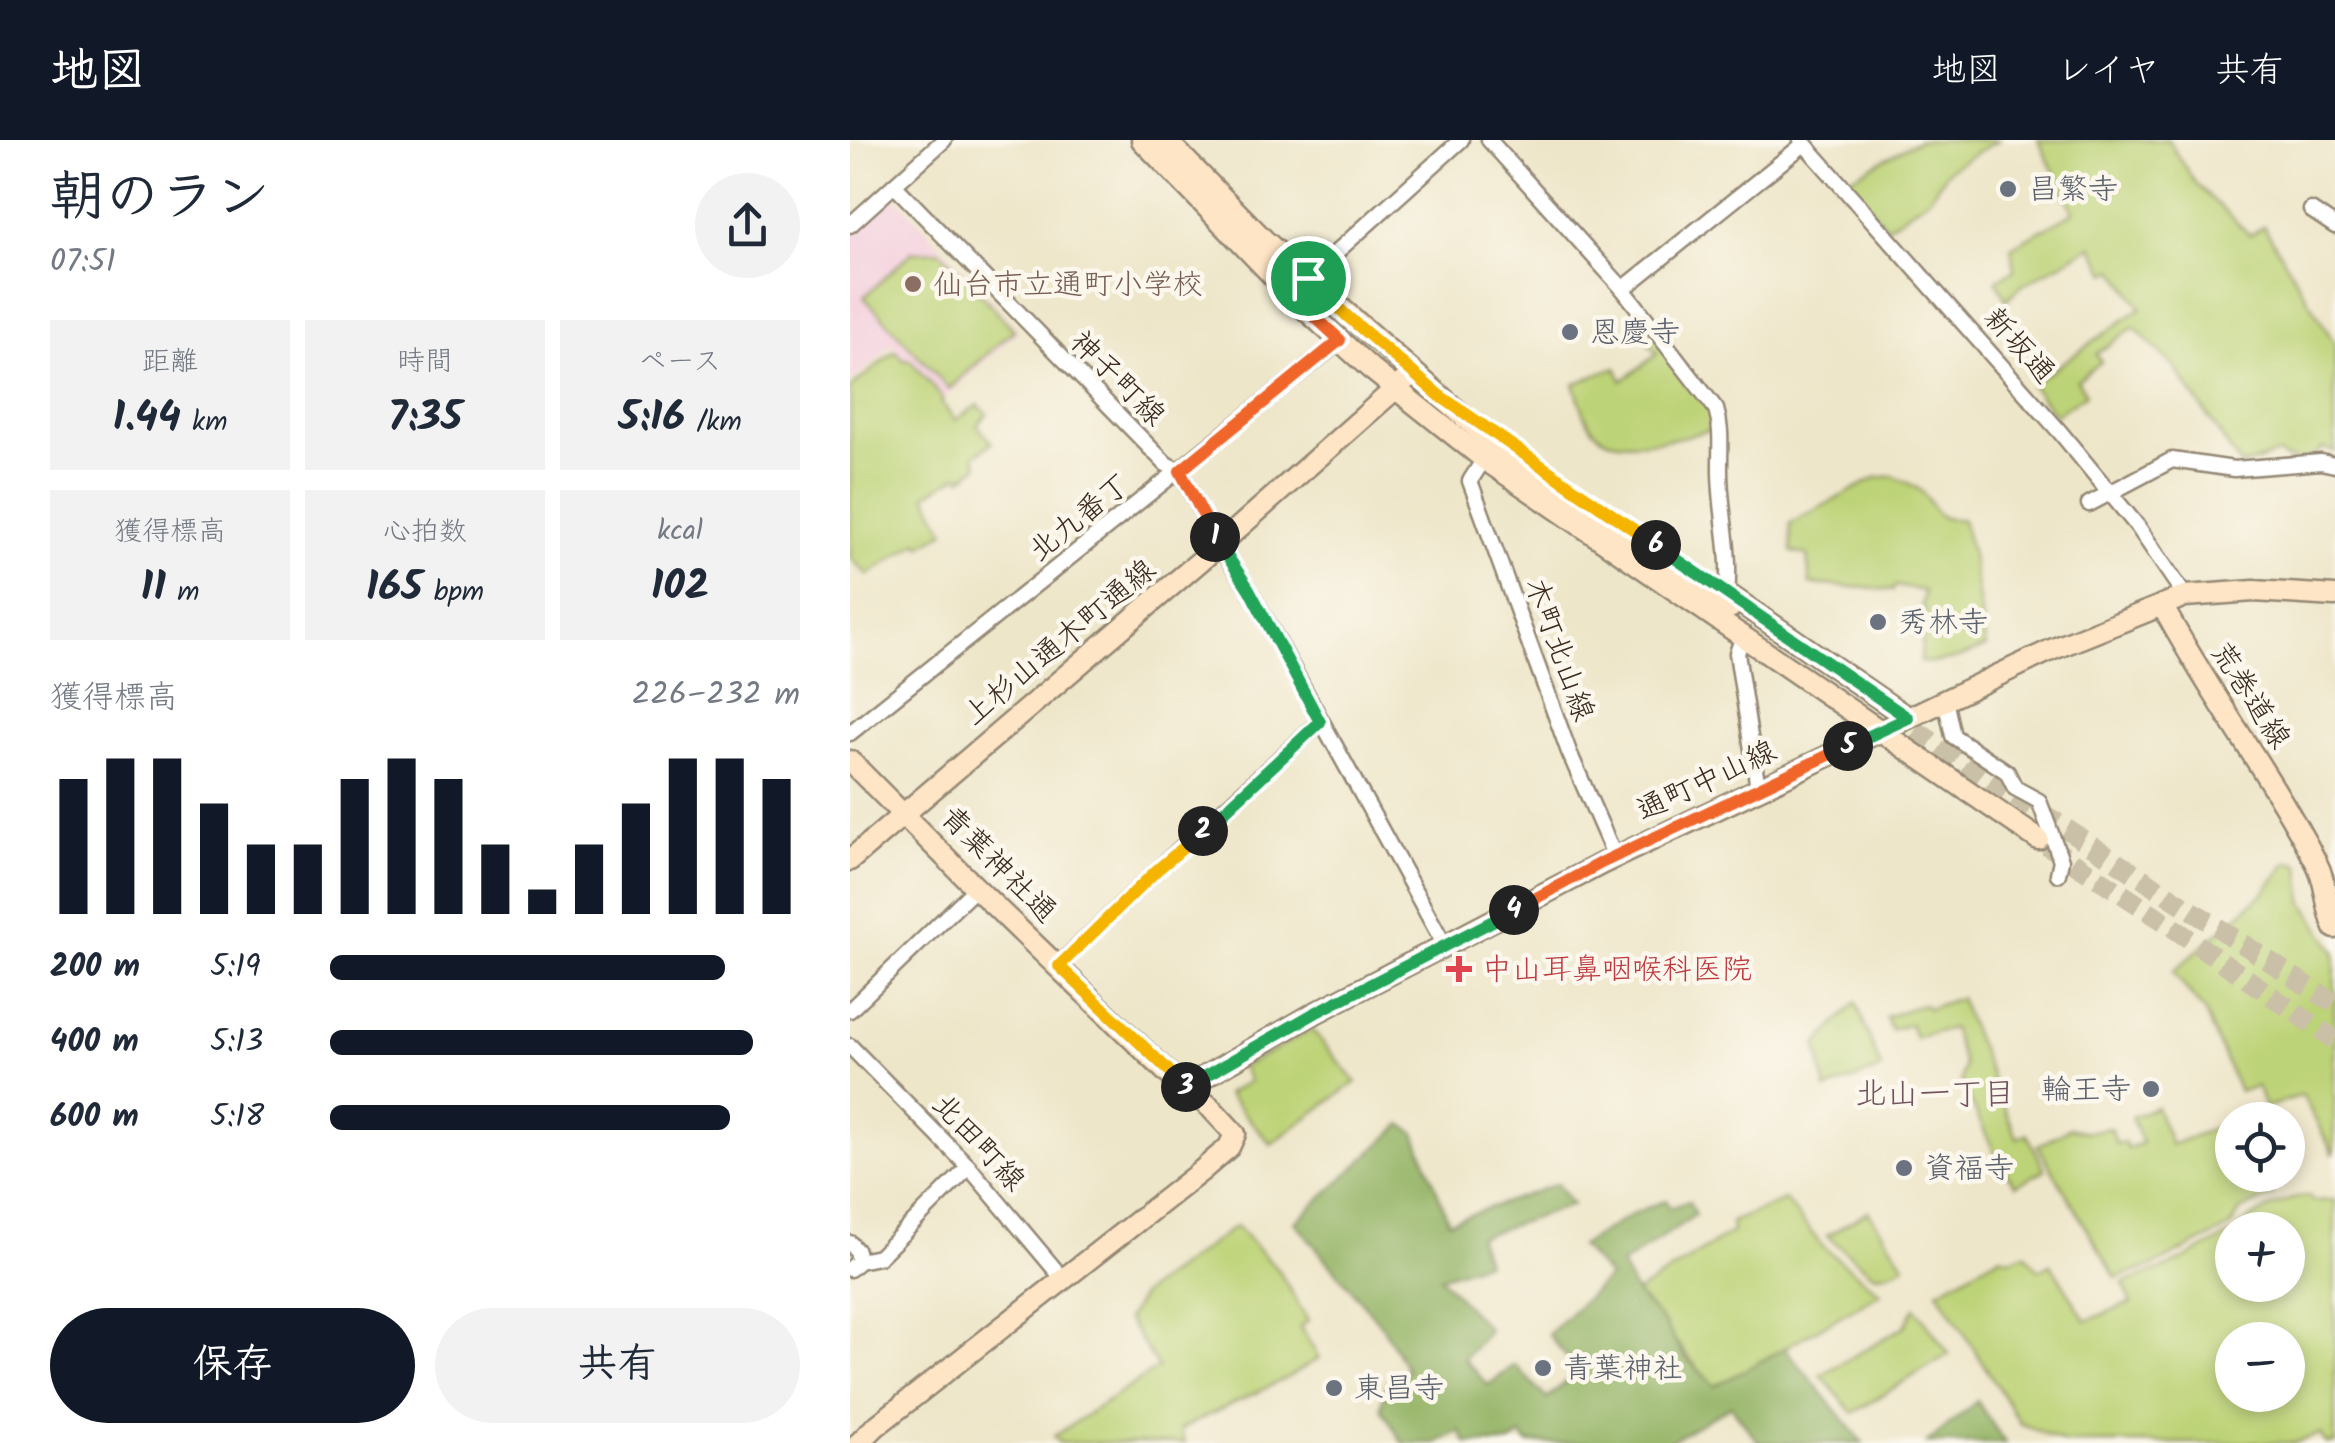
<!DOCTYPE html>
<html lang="ja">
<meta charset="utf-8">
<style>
body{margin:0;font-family:Kalam,"Klee One",sans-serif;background:#f2f2f3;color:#1f2937;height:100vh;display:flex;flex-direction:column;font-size:38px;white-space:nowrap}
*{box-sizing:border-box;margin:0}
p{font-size:32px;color:#747a83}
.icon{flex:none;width:55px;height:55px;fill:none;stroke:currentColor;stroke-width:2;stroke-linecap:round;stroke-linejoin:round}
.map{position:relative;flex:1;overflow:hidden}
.details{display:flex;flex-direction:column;background:#fff;width:850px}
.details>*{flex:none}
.fabs{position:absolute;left:1365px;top:962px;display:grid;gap:20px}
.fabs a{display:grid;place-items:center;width:90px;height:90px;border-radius:50%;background:#fff;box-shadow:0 5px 15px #0003;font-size:50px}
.pin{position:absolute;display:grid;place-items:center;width:85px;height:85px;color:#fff;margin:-42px;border:5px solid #fff;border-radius:50%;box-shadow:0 2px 10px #0007}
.km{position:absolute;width:50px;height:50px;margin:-25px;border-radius:50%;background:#222;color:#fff;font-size:28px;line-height:50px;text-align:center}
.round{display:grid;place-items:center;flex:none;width:105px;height:105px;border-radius:52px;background:#f2f2f3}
.headline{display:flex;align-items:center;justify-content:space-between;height:170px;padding:0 50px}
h1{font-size:55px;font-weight:600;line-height:75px}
.stats{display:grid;grid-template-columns:repeat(3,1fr);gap:15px;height:170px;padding:10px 50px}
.stats div{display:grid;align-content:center;border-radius:0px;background:#f2f2f3;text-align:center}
.stats b{font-size:42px;font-weight:600}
.stats small{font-size:28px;font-weight:400}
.stats p{font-size:28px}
.chart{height:280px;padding:20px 50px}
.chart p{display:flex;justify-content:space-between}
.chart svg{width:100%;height:180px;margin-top:10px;stroke:#111827;stroke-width:6}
.cta{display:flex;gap:20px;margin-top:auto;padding:20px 50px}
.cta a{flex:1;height:115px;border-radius:60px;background:#111827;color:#fff;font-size:40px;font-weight:600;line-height:115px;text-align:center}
.cta a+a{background:#f2f2f3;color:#1f2937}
ul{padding:0 50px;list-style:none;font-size:32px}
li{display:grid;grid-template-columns:160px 120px 1fr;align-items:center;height:75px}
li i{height:25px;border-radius:12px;background:#111827}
header{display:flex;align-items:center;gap:60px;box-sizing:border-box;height:140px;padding:0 50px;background:#111827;color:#fff}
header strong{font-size:48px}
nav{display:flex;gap:55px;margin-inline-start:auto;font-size:35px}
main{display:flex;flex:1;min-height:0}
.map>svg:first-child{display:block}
</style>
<header>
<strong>地図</strong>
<nav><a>地図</a><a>レイヤ</a><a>共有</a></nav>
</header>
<main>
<section class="details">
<div class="headline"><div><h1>朝のラン</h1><p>07:51</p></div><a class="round"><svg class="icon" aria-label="share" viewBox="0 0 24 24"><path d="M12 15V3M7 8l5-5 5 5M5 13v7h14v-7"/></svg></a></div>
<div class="stats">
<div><p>距離</p><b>1.44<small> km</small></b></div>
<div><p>時間</p><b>7:35</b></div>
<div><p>ペース</p><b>5:16<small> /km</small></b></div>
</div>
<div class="stats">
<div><p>獲得標高</p><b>11<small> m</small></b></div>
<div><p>心拍数</p><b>165<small> bpm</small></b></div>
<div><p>kcal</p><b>102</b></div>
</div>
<div class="chart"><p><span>獲得標高</span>226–232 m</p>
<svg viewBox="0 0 160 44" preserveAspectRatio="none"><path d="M5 44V11M15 44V6M25 44V6M35 44V17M45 44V27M55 44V27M65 44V11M75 44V6M85 44V11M95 44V27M105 44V38M115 44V27M125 44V17M135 44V6M145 44V6M155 44V11"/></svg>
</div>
<ul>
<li><b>200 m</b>5:19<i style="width:84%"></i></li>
<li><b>400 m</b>5:13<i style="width:90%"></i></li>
<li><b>600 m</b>5:18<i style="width:85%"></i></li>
</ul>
<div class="cta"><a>保存</a><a>共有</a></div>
</section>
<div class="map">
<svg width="1485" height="1303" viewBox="0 0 1485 1303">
<rect width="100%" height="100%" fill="#fbf7ec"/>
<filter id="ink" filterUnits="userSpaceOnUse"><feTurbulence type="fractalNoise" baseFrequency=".01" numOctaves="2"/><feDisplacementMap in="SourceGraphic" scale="20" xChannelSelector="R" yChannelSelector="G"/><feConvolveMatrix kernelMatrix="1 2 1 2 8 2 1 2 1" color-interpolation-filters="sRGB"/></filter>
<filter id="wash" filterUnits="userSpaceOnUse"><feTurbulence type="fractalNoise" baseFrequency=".0048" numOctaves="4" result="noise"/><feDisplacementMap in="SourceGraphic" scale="40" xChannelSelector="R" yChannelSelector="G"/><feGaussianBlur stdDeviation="2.25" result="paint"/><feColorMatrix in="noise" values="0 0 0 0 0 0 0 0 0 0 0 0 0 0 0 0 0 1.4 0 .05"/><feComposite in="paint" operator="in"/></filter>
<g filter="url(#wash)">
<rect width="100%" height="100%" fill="#eee6c9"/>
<polygon fill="#f4cfde" points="42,59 48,59 168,191 93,259 60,219 55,220 42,205 0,243 0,97"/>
<g fill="#bdd377" stroke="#7c7e4a" stroke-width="2.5" fill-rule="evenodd">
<polygon points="1069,0 1148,0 1098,30 1080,57 1037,87 996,40"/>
<polygon points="1188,0 1318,0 1346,44 1400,95 1414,86 1485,204 1485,312 1473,308 1459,320 1437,319 1428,314 1391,326 1324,226 1284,187 1246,214 1251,222 1227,240 1236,254 1205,275 1181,245 1291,168 1265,129 1257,133 1242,106 1173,145 1156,160 1146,140 1164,130 1161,107 1224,72"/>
<polygon points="90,111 164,190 99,249 14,157 62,112"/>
<path d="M803,193L861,269L867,287C844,297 769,312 749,295C735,283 730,261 724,244L766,227L772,241L807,214L795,199Z"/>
<polygon points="45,211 55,221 59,219 93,259 91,262 105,280 128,265 137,274 127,285 142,303 125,315 128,326 112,338 109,335 76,355 95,391 71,406 68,402 18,435 0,418 0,248"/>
<path d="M1043,336C1052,341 1067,346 1073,353C1088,371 1082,381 1112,379L1122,415L1136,507C1113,517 1095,524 1070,522L1076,470L1072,467L1074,451L1045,446L1043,450L960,444L957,415L942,412L940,384L1025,338Z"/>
<polygon points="1438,722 1450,724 1453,761 1485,812 1484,1015 1452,955 1415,968 1407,946 1389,952 1355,873 1323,832 1414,753"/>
<polygon points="1109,858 1167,998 1177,994 1195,1030 1166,1045 1151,1026 1111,941 1114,925 1102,888 1065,898 1060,884 1041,890 1036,877 1073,864 1077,869"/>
<polygon points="1006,862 1031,929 976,950 967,905"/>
<polygon points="462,890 506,942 421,1004 377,954 399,941 392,927"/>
<polygon points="1306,967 1321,1005 1382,981 1382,1035 1415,1035 1423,1055 1390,1071 1380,1087 1303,1126 1266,1138 1188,1006 1220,988 1237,992 1260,988 1266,1004 1274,1002 1277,1009 1292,1003 1281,977"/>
<path d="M1459,1056L1462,1061L1485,1060V1303H1475L1470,1294L1444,1303H1215L1170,1283L1088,1151L1150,1116L1161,1119L1175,1113L1189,1130L1201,1124L1236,1181L1281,1163L1274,1143L1320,1126L1382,1094V1145H1438V1090H1387C1406,1073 1433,1058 1459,1056ZM1382,1200H1438V1255H1382Z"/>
<path d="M935,1060L973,1107L1031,1153L865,1247C835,1217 814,1183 786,1153L882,1092L881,1082Z"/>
<path d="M1018,1071L1055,1125C1045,1131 1034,1136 1022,1133L977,1096Z"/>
<polygon points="386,1086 429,1131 458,1181 450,1187 469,1218 437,1238 330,1289 335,1303 209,1303 204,1296 308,1228 277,1179 292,1154"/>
<polygon points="1065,1167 1099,1214 1003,1273 971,1235 1055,1186"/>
</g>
<g fill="#96b568" stroke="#687043" stroke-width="2.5">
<polygon points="552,984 565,993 599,1082 707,1044 722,1065 628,1097 636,1122 590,1137 639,1190 614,1219 638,1245 665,1225 697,1259 728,1231 698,1194 759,1137 730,1106 784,1073 816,1060 820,1068 839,1061 845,1075 771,1125 786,1153 815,1184 834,1216 865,1246 935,1208 1013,1303 909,1303 881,1266 817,1303 678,1303 671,1295 660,1303 616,1303 610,1291 586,1303 553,1303 531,1268 536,1243 557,1230 532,1186 445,1082"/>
<polygon points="1127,1261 1155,1303 1077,1303"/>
</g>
</g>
<g filter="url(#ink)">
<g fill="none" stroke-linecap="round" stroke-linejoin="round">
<g stroke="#cac0a7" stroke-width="20" stroke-dasharray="20 10" stroke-linecap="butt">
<polyline points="1040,574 1485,864"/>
<polyline points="1197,705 1306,776 1485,900"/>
</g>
<defs>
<g id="street">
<path d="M639,0L773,149L866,269C872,288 870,305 870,325C869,368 882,411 877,453"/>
<polyline points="951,0 1210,292 1288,387 1335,456"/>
<polyline points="44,45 316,324 330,331 369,405 399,449 595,806"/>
<polyline points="1461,70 1485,86"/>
<polyline points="0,85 94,0"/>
<polyline points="452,143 611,0"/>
<polyline points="773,149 954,4"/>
<polyline points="634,319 620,341 719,612 765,717"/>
<polyline points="1239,364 1322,320 1384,329 1471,322 1485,325"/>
<polyline points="893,496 887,513 908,648"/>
<polyline points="1095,560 1103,596 1157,632 1165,648 1189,661 1211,720 1208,734"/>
<polyline points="0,593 490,201"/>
<polyline points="209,825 307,730 470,582"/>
<polyline points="0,870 126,748"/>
<polyline points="0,906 119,1027 213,1139"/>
<polyline points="0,1103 7,1111 9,1121"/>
<polyline points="0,1129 9,1121 29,1117 119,1027"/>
</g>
<g id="secondary">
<polyline points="292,0 454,168 521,229 634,319 1188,699"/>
<polyline points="316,0 414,100 646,305 880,468"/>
<polyline points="872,450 1058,578"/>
<path d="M1312,465C1359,554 1420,633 1466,722C1477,742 1475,766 1485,788"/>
<polyline points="0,621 126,748 326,941 360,967 385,994 379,1007 350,1032 25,1287 9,1303"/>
<polyline points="0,720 369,405 562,234"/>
<polyline points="335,948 465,873 753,723 1201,510 1335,456 1404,451 1485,456"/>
</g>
</defs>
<use href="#street" stroke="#948874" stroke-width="19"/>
<use href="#secondary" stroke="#948874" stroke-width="25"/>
<use href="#street" stroke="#fff" stroke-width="14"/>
<use href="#secondary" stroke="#fee5c5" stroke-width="20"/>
</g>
</g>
<g fill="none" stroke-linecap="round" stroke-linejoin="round" filter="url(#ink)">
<defs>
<polyline id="split-1" points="365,397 330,331 490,200 440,154 458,138"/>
<polyline id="split-2" points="353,691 470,582 399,449 365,397"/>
<polyline id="split-3" points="336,947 209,826 307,730 353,691"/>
<polyline id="split-4" points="336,947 465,873 664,770"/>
<polyline id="split-5" points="664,770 753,722 998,606"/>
<polyline id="split-6" points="806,405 1058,578 998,606"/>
<polyline id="split-7" points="458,138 498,177 590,256 806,405"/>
</defs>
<use href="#split-1" stroke="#fff" stroke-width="20"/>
<use href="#split-2" stroke="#fff" stroke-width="20"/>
<use href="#split-3" stroke="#fff" stroke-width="20"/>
<use href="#split-4" stroke="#fff" stroke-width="20"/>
<use href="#split-5" stroke="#fff" stroke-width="20"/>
<use href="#split-6" stroke="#fff" stroke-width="20"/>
<use href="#split-7" stroke="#fff" stroke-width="20"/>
<use href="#split-1" stroke="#f0652b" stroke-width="12"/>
<use href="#split-2" stroke="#22a559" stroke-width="12"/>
<use href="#split-3" stroke="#f5b400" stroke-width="12"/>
<use href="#split-4" stroke="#22a559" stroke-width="12"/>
<use href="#split-5" stroke="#f0652b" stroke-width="12"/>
<use href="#split-6" stroke="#22a559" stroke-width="12"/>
<use href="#split-7" stroke="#f5b400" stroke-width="12"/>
</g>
<g fill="#6b7280" stroke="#fbf7ec" stroke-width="4">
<circle cx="1158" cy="49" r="10"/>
<circle cx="720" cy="192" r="10"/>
<circle cx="1028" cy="482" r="10"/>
<circle cx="1301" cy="949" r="10"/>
<circle cx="1054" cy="1028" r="10"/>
<circle cx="693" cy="1228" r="10"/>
<circle cx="484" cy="1248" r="10"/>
</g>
<circle fill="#8d6e63" stroke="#fbf7ec" stroke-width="4" cx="63" cy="144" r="10"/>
<path fill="#e0444e" stroke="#fbf7ec" stroke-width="4" d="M604 814h10v10h10v10h-10v10h-10v-10h-10v-10h10z"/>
<g text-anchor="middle" stroke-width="9" stroke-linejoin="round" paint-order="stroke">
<g font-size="30" fill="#5b616d" stroke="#fbf7ec" text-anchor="start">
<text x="1178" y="59">昌繁寺</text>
<text x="740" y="202">恩慶寺</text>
<text x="1048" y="492">秀林寺</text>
<text x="1281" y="959" text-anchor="end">輪王寺</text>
<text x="1074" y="1038">資福寺</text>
<text x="713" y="1238">青葉神社</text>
<text x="504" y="1258">東昌寺</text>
</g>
<g font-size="30" fill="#785e54" stroke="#fbf7ec" text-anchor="start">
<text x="83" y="154">仙台市立通町小学校</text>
</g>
<g font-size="30" fill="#3b2a1e" stroke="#fbf7ec">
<text transform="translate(1170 205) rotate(48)" y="10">新坂通</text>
<text transform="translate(268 238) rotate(45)" y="10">神子町線</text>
<text transform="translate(229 377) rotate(-39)" y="10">北九番丁</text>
<text transform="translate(209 502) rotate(-40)" y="10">上杉山通木町通線</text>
<text transform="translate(710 509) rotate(70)" y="10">木町北山線</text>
<text transform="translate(1401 555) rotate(57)" y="10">荒巻道線</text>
<text transform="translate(856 640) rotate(-25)" y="10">通町中山線</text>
<text transform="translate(149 724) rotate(45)" y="10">青葉神社通</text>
<text transform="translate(129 1002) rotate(47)" y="10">北田町線</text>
</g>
<g font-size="30" fill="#be3a42" stroke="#fbf7ec" text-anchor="start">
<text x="632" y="839">中山耳鼻咽喉科医院</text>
</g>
<g font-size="32" fill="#71545e" stroke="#fbf7ec">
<text x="1085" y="964">北山一丁目</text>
</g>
</g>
</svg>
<div class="fabs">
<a><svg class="icon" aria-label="locate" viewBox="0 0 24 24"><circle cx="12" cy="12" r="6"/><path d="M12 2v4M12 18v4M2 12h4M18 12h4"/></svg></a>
<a>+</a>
<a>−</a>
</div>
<div class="pin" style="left:458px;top:138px;background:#1e9e55"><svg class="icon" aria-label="arrive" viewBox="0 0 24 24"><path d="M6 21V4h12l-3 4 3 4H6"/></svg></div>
<b class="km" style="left:365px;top:397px">1</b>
<b class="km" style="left:353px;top:691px">2</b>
<b class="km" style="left:336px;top:947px">3</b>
<b class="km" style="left:664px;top:770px">4</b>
<b class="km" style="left:998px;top:606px">5</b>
<b class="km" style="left:806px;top:405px">6</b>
</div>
</main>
